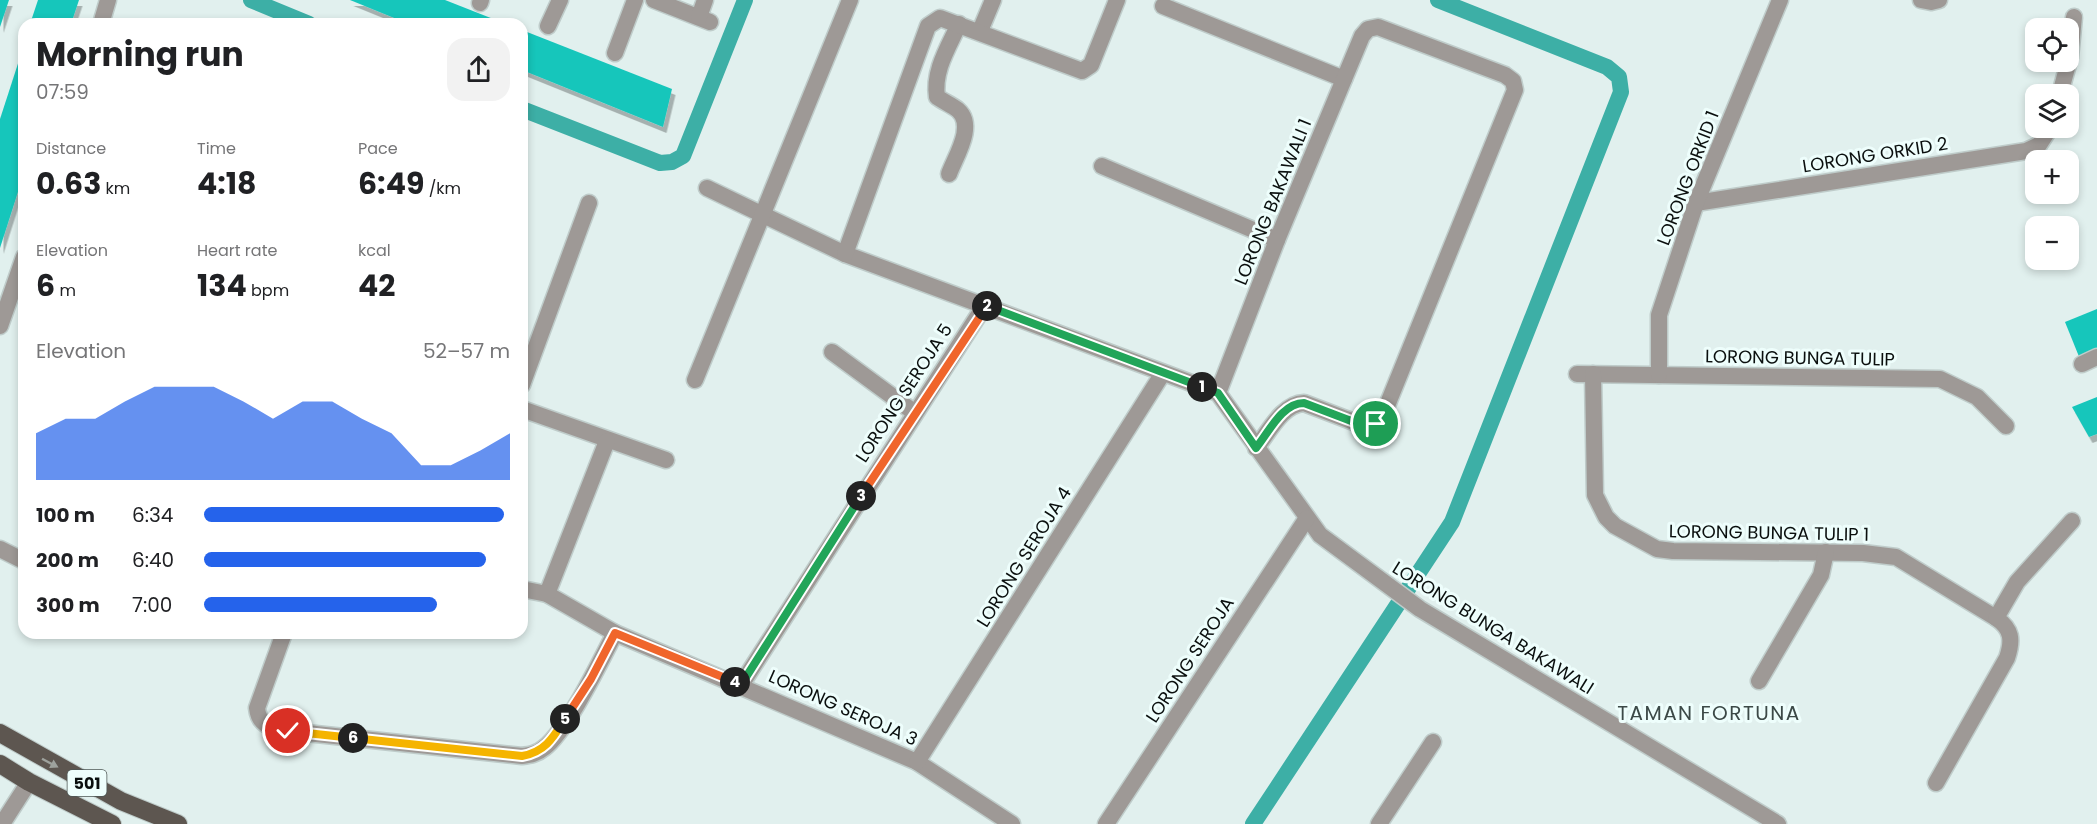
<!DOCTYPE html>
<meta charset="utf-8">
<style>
body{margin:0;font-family:Poppins,sans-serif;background:#f2f2f2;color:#202124;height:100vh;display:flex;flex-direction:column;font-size:22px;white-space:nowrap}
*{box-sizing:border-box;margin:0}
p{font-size:20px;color:#757577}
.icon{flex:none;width:33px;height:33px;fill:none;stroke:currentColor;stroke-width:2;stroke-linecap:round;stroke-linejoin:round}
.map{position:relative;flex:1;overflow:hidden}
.sheet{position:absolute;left:18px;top:18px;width:510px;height:621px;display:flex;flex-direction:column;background:#fff;border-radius:18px;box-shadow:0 3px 9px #0003}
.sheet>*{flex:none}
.controls{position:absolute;left:2025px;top:18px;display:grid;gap:12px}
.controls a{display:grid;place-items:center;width:54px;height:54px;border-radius:12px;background:#fff;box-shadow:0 3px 9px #0003;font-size:30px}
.pin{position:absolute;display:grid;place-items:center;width:51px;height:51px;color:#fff;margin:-26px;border:3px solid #fff;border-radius:50%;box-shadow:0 2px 6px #0007}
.km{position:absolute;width:30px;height:30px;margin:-15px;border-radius:50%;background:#222;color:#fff;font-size:16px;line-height:30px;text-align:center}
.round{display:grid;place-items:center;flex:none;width:63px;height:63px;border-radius:18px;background:#f2f2f2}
.summary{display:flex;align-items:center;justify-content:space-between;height:102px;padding:0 18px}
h1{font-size:33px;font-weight:700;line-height:45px}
.figures{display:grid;grid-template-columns:repeat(3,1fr);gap:9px;height:102px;padding:6px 18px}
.figures div{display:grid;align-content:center}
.figures b{font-size:30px;font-weight:700}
.figures small{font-size:16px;font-weight:400}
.figures p{font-size:16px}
.chart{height:168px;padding:12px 18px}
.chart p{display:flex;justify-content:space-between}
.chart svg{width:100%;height:108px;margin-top:6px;fill:#2563eb;opacity:.7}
ul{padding:0 18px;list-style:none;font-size:20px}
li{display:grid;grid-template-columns:96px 72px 1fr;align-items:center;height:45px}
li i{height:15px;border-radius:8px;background:#2563eb}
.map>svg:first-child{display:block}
</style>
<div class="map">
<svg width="2097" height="824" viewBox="0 0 2097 824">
<defs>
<filter id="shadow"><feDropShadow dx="3.5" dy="6" stdDeviation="0" flood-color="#0004"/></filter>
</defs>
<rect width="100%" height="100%" fill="#e1f0ee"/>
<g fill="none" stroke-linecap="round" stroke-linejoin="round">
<g stroke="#3dafa6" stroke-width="16">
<polyline points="251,0 309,24"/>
<polyline points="522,109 660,163 672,162 683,156 745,0"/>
<polyline points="1253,824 1452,522 1621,92 1619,77 1607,67 1438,0"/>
</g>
</g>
<g fill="#18c6bb" filter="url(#shadow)">
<polygon points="0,0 9,0 0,27"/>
<polygon points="38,0 79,0 71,24 30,24"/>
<polygon points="350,0 445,0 506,24 409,24"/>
<polygon points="522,30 672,89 663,127 522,70"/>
<polygon points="24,45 24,173 0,248 0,119"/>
<polygon points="2097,309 2097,357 2082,364 2065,322"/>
<polygon points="2097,397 2097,434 2089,437 2072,407"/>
</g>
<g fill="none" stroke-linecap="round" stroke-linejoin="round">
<defs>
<g id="minor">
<polyline points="654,0 710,22"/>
<polyline points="1921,0 1931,2 1939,0"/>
<polyline points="480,3 481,0"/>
<polyline points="1163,6 1344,79"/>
<polyline points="699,17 705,0"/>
<polyline points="101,24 108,0"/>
<polyline points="548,26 560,0"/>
<polyline points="980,31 993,0"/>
<polyline points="615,53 635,0"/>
<polyline points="2060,94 2070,57 2074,17"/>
<polyline points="1102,166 1277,240"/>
<path d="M949,174C955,157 976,126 958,110C952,105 944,102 937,97C933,71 948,48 959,24"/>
<polyline points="707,188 845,254 1218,393 1320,535 1420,609 1778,824"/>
<polyline points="1696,203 2026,151 2039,145 2050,128"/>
<polyline points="845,254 928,26 940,18 1082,71 1091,65 1117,0"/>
<polyline points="0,326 24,257"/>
<polyline points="832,352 915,413"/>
<polyline points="2082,364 2097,357"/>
<polyline points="1577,374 1940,379 1977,397 2006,426"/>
<polyline points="1593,374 1595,495 1606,517 1615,526 1657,549 1673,551 1863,553 1896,557 1996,618"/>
<polyline points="1659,375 1659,315 1696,203 1780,0"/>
<polyline points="695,380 850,0"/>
<polyline points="522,385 589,203"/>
<path d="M1218,393L1277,240L1362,36L1368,29L1378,27L1505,75L1513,81L1515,90L1382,418L1367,427L1304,403C1282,404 1269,432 1256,448"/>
<polyline points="522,409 666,460"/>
<polyline points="0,549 24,561"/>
<polyline points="522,589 547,594 615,633 917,762 1012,824"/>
<polyline points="547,594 607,441"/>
<path d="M284,633L257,708C259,727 272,727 288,731L522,756C530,755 537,754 544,748C567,731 601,660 615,633"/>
<polyline points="1759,681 1821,575 1826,552"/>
<polyline points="741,685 985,305"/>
<polyline points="917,762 1163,373"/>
<path d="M1936,783L2007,658C2013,640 2012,629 1996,618L2017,582L2072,521"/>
<polyline points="2,824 29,782"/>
<polyline points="1106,824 1307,518"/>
<polyline points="1379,824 1433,742"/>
</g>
<g id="major">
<polyline points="0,733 121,801 178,824"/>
<polyline points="0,764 29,782 112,824"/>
</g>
</defs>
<use href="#minor" stroke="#bfccca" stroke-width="19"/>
<use href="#major" stroke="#bfccca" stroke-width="20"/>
<use href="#minor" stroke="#9e9996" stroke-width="16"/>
<use href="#major" stroke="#5d5650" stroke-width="18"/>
</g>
<defs><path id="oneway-solid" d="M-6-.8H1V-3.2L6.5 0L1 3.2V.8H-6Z" transform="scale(1.5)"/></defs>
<use fill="#9ea29d" href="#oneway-solid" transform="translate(50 763) rotate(28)"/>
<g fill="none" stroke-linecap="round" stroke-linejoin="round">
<defs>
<path id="split-1" d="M1202,387L1218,393L1256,448C1269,432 1282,403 1304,403L1367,427L1376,424"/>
<polyline id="split-2" points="987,306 1202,387"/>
<polyline id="split-3" points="861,496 987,306"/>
<polyline id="split-4" points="735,682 741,685 861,496"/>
<polyline id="split-5" points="565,719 591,679 615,633 735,682"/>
<path id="split-6" d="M353,738L522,756C545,752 553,738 565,719"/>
<polyline id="split-7" points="288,731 353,738"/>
</defs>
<use href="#split-1" stroke="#fff" stroke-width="12"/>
<use href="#split-2" stroke="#fff" stroke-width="12"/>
<use href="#split-3" stroke="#fff" stroke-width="12"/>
<use href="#split-4" stroke="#fff" stroke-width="12"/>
<use href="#split-5" stroke="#fff" stroke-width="12"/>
<use href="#split-6" stroke="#fff" stroke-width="12"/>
<use href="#split-7" stroke="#fff" stroke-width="12"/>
<use href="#split-1" stroke="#22a559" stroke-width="8"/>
<use href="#split-2" stroke="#22a559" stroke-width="8"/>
<use href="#split-3" stroke="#f0652b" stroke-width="8"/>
<use href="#split-4" stroke="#22a559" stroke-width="8"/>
<use href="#split-5" stroke="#f0652b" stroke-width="8"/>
<use href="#split-6" stroke="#f5b400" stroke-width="8"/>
<use href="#split-7" stroke="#f5b400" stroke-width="8"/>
</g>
<g text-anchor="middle" stroke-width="6" stroke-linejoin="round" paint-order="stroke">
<rect fill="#eefefc" stroke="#4e5755" stroke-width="1.5" x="67.5" y="770" width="39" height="26" rx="4.5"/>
<g font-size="16" font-weight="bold" fill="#0a0f0e">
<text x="87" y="789">501</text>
</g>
<g font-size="18" fill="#0a0f0e" stroke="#eefefc">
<text transform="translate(1875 155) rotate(-9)" y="6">LORONG ORKID 2</text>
<text transform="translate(1688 178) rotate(-69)" y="6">LORONG ORKID 1</text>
<text transform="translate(1273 202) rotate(-68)" y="6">LORONG BAKAWALI 1</text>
<text transform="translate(1800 358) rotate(1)" y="6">LORONG BUNGA TULIP</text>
<text transform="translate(904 393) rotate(-57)" y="6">LORONG SEROJA 5</text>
<text transform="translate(1769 533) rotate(1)" y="6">LORONG BUNGA TULIP 1</text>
<text transform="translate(1024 557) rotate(-58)" y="6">LORONG SEROJA 4</text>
<text transform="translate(1493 628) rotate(32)" y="6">LORONG BUNGA BAKAWALI</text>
<text transform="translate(1190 660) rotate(-57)" y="6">LORONG SEROJA</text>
<text transform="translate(843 708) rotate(24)" y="6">LORONG SEROJA 3</text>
</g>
<g font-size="20" letter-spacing="1.5" fill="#3c4947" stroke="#eefefc">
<text x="1709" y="720">TAMAN FORTUNA</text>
</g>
</g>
</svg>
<div class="controls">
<a><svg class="icon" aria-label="locate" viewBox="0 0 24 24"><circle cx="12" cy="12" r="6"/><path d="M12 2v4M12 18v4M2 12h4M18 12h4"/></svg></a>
<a><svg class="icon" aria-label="layers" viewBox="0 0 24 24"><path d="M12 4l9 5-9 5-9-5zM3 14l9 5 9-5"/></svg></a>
<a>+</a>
<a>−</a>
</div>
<div class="pin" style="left:1376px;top:424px;background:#1e9e55"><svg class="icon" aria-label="arrive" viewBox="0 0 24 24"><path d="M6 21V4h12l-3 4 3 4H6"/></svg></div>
<div class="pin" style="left:288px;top:731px;background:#d93025"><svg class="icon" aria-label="check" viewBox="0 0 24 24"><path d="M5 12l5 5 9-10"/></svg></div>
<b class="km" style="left:1202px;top:387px">1</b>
<b class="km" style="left:987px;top:306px">2</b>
<b class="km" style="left:861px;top:496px">3</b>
<b class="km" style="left:735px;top:682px">4</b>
<b class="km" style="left:565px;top:719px">5</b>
<b class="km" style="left:353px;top:738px">6</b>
<section class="sheet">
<div class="summary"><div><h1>Morning run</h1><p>07:59</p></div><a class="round"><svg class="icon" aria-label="share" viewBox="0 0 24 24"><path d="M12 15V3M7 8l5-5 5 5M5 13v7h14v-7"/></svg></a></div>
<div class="figures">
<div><p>Distance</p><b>0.63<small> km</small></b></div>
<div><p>Time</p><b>4:18</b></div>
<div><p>Pace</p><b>6:49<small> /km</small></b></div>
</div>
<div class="figures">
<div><p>Elevation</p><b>6<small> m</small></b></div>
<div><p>Heart rate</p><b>134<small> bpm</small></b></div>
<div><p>kcal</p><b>42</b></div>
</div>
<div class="chart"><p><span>Elevation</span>52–57 m</p>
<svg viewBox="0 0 160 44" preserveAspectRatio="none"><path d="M0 44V25L10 19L20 19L30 12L40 6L50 6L60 6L70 12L80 19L90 12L100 12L110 19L120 25L130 38L140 38L150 32L160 25V44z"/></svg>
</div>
<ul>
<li><b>100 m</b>6:34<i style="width:98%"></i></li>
<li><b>200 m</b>6:40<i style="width:92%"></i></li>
<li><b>300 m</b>7:00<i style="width:76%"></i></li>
</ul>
</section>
</div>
